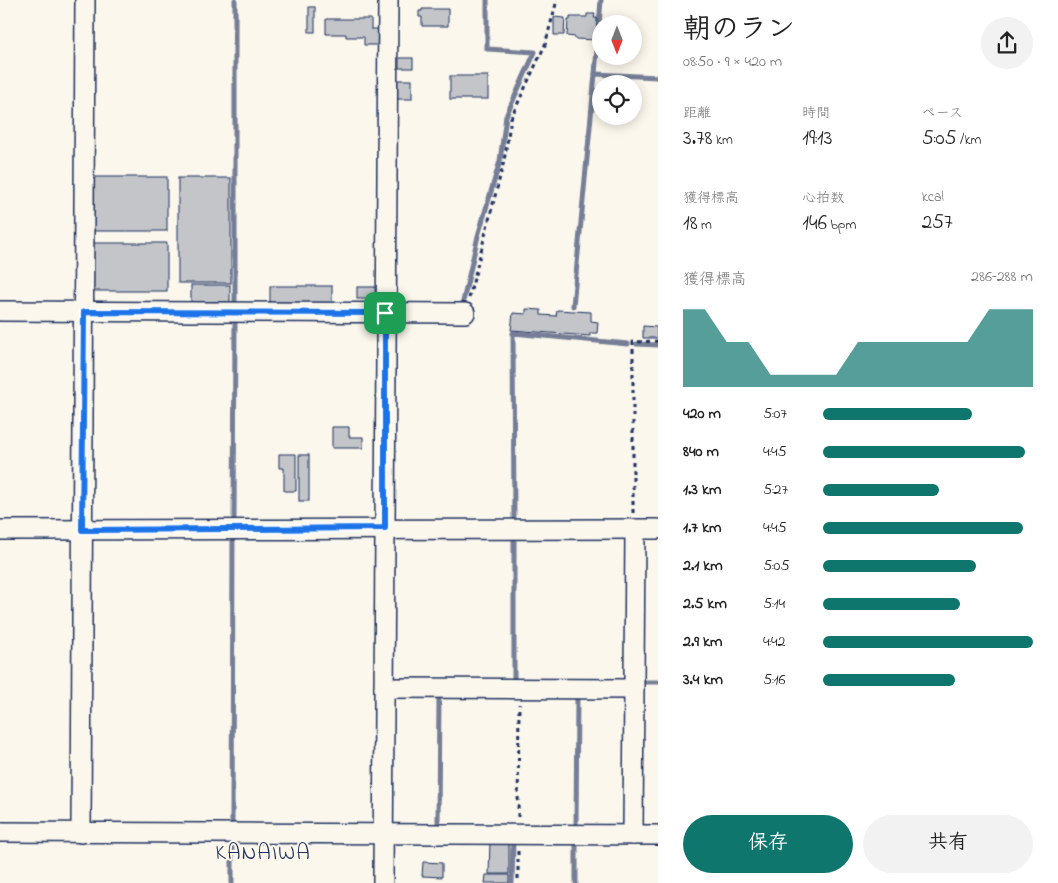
<!DOCTYPE html>
<html lang="ja">
<meta charset="utf-8">
<style>
body{margin:0;font-family:"Indie Flower","Klee One",sans-serif;background:#f2f2f2;color:#222;height:100vh;display:flex;flex-direction:column;font-size:19px;white-space:nowrap}
*{box-sizing:border-box;margin:0}
p{font-size:16px;color:#767676}
.icon{flex:none;width:28px;height:28px;fill:none;stroke:currentColor;stroke-width:2;stroke-linecap:round;stroke-linejoin:round}
.map{position:relative;flex:1;overflow:hidden}
.details{display:flex;flex-direction:column;background:#fff;width:400px}
.details>*{flex:none}
.needle{width:32px;rotate:180deg}
.tools{position:absolute;left:592px;top:15px;display:grid;gap:10px}
.tools a{display:grid;place-items:center;width:50px;height:50px;border-radius:50%;background:#fff;box-shadow:0 2px 12px #0003;font-size:25px}
.pin{position:absolute;display:grid;place-items:center;width:42px;height:42px;color:#fff;margin:-21px;border-radius:10px;box-shadow:0 2px 8px #0006}
.round{display:grid;place-items:center;flex:none;width:52px;height:52px;border-radius:26px;background:#f2f2f2}
.head{display:flex;align-items:center;justify-content:space-between;height:85px;padding:0 25px}
h1{font-size:28px;font-weight:600;line-height:38px}
.stats{display:grid;grid-template-columns:repeat(3,1fr);gap:8px;height:85px;padding:5px 25px}
.stats div{display:grid;align-content:center}
.stats b{font-size:21px;font-weight:600}
.stats small{font-size:14px;font-weight:400}
.stats p{font-size:14px}
.chart{height:140px;padding:10px 25px}
.chart p{display:flex;justify-content:space-between}
.chart svg{width:100%;height:90px;margin-top:5px;fill:#0f766e;opacity:.7}
.button{display:flex;gap:10px;margin-top:auto;padding:10px 25px}
.button a{flex:1;height:58px;border-radius:30px;background:#0f766e;color:#fff;font-size:20px;font-weight:600;line-height:58px;text-align:center}
.button a+a{background:#f2f2f2;color:#222}
ul{padding:0 25px;list-style:none;font-size:16px}
li{display:grid;grid-template-columns:80px 60px 1fr;align-items:center;height:38px}
li i{height:12px;border-radius:6px;background:#0f766e}
main{display:flex;flex:1;min-height:0}
.map>svg:first-child{display:block}
</style>
<main>
<div class="map">
<svg width="658" height="883" viewBox="0 0 658 883">
<rect width="100%" height="100%" fill="#fbf7ec"/>
<filter id="ink" filterUnits="userSpaceOnUse"><feTurbulence type="fractalNoise" baseFrequency=".02" numOctaves="2"/><feDisplacementMap in="SourceGraphic" scale="10" xChannelSelector="R" yChannelSelector="G"/><feConvolveMatrix kernelMatrix="1 2 1 2 8 2 1 2 1" color-interpolation-filters="sRGB"/></filter>
<g filter="url(#ink)">
<g fill="none" stroke-linecap="round" stroke-linejoin="round">
<g stroke="#747e96" stroke-width="5">
<polyline points="595,74 601,0"/>
<polyline points="462,306 478,236 500,161 506,116 535,52 487,49 487,0"/>
<polyline points="573,306 595,74 658,77"/>
<polyline points="235,307 235,0"/>
<polyline points="637,344 658,345"/>
<polyline points="514,520 513,333 628,344"/>
<polyline points="234,523 235,320 240,320"/>
<polyline points="514,540 514,681"/>
<polyline points="641,682 658,682"/>
<polyline points="439,694 438,826 443,826"/>
<polyline points="232,826 233,537"/>
<polyline points="576,828 577,694"/>
<polyline points="232,840 232,883"/>
<polyline points="512,883 513,840"/>
<polyline points="576,883 576,839"/>
</g>
</g>
<g fill="#c3c5c9" stroke="#1b2f5e">
<rect x="309" y="7" width="6" height="25"/>
<polygon points="422,9 448,9 448,26 422,26 422,17 419,17 419,11 422,11"/>
<polygon points="587,14 595,14 594,18 597,18 596,40 575,39 575,37 567,36 568,20 570,20 570,17 587,17"/>
<polygon points="554,17 565,18 564,35 554,35"/>
<polygon points="326,19 371,19 371,29 379,29 379,45 364,45 364,37 346,37 346,34 326,34"/>
<rect x="399" y="58" width="14" height="10"/>
<rect x="450" y="76" width="38" height="23"/>
<rect x="395" y="80" width="17" height="19"/>
<rect x="90" y="177" width="77" height="54"/>
<rect x="178" y="178" width="53" height="105"/>
<rect x="90" y="243" width="77" height="48"/>
<rect x="191" y="285" width="39" height="19"/>
<rect x="270" y="286" width="62" height="19"/>
<rect x="357" y="287" width="18" height="12"/>
<polygon points="526,309 541,310 541,315 556,316 557,310 591,312 591,321 598,322 597,333 590,333 590,336 511,330 513,313 526,314"/>
<polygon points="643,326 657,327 657,338 643,338"/>
<polygon points="332,427 349,427 349,437 363,437 363,448 332,448"/>
<polygon points="279,454 296,454 296,491 284,491 284,468 279,468"/>
<rect x="299" y="455" width="10" height="46"/>
<polygon points="490,842 509,842 509,874 489,874"/>
<polygon points="423,862 442,863 442,877 422,876"/>
<polygon points="486,875 509,875 509,883 485,883"/>
</g>
<g fill="none" stroke-linecap="round" stroke-linejoin="round">
<defs>
<g id="minor">
<polyline points="0,311 465,313"/>
<polyline points="0,530 658,529"/>
<polyline points="384,688 634,689"/>
<polyline points="0,832 658,835"/>
<polyline points="81,833 85,0"/>
<polyline points="633,835 635,529"/>
<polyline points="383,883 388,0"/>
</g>
</defs>
<use href="#minor" stroke="#1b2f5e" stroke-width="22"/>
<g stroke="#1b2f5e" stroke-width="3" stroke-dasharray="4 4" stroke-linecap="butt">
<polyline points="469,298 504,161 511,118 545,45 557,0"/>
<polyline points="633,513 633,342 658,341"/>
<polyline points="518,817 519,704"/>
<polyline points="518,851 518,883"/>
</g>
<use href="#minor" stroke="#fbf7ec" stroke-width="19"/>
</g>
</g>
<g fill="none" stroke-linecap="round" stroke-linejoin="round" filter="url(#ink)">
<defs>
<polygon id="route" points="84,312 385,313 385,528 82,530"/>
</defs>
<use href="#route" stroke="#fff" stroke-width="10"/>
<use href="#route" stroke="#1a73e8" stroke-width="6"/>
</g>
<g text-anchor="middle" stroke-width="4" stroke-linejoin="round" paint-order="stroke">
<g font-size="22" letter-spacing="1" fill="#1b2f5e" stroke="#fbf7ec">
<text x="263" y="859">KANAIWA</text>
</g>
</g>
</svg>
<div class="tools">
<a><svg class="needle" viewBox="-14 -14 28 28"><path d="M0-13l5 13h-10z" fill="#e53935"/><path d="M0 13l5-13h-10z" fill="#767676"/></svg></a>
<a><svg class="icon" aria-label="locate" viewBox="0 0 24 24"><circle cx="12" cy="12" r="6"/><path d="M12 2v4M12 18v4M2 12h4M18 12h4"/></svg></a>
</div>
<div class="pin" style="left:385px;top:313px;background:#1e9e55"><svg class="icon" aria-label="arrive" viewBox="0 0 24 24"><path d="M6 21V4h12l-3 4 3 4H6"/></svg></div>
</div>
<section class="details">
<div class="head"><div><h1>朝のラン</h1><p>08:50 · 9 × 420 m</p></div><a class="round"><svg class="icon" aria-label="share" viewBox="0 0 24 24"><path d="M12 15V3M7 8l5-5 5 5M5 13v7h14v-7"/></svg></a></div>
<div class="stats">
<div><p>距離</p><b>3.78<small> km</small></b></div>
<div><p>時間</p><b>19:13</b></div>
<div><p>ペース</p><b>5:05<small> /km</small></b></div>
</div>
<div class="stats">
<div><p>獲得標高</p><b>18<small> m</small></b></div>
<div><p>心拍数</p><b>146<small> bpm</small></b></div>
<div><p>kcal</p><b>257</b></div>
</div>
<div class="chart"><p><span>獲得標高</span>286–288 m</p>
<svg viewBox="0 0 160 44" preserveAspectRatio="none"><path d="M0 44V6L10 6L20 22L30 22L40 38L50 38L60 38L70 38L80 22L90 22L100 22L110 22L120 22L130 22L140 6L150 6L160 6V44z"/></svg>
</div>
<ul>
<li><b>420 m</b>5:07<i style="width:71%"></i></li>
<li><b>840 m</b>4:45<i style="width:96%"></i></li>
<li><b>1.3 km</b>5:27<i style="width:55%"></i></li>
<li><b>1.7 km</b>4:45<i style="width:95%"></i></li>
<li><b>2.1 km</b>5:05<i style="width:73%"></i></li>
<li><b>2.5 km</b>5:14<i style="width:65%"></i></li>
<li><b>2.9 km</b>4:42<i style="width:100%"></i></li>
<li><b>3.4 km</b>5:16<i style="width:63%"></i></li>
</ul>
<div class="button"><a>保存</a><a>共有</a></div>
</section>
</main>
